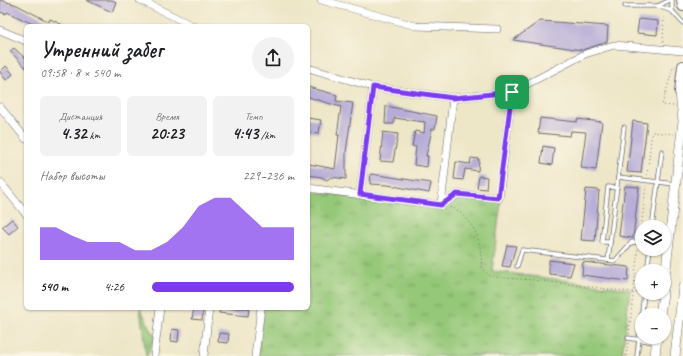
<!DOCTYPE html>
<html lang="ru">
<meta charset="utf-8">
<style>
body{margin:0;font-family:Caveat,sans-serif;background:#f2f2f2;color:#202124;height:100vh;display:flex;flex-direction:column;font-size:15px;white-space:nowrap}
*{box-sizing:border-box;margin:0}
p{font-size:13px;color:#757577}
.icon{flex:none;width:22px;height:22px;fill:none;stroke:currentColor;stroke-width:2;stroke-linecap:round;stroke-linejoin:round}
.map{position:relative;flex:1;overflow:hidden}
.side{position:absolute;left:24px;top:24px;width:286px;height:286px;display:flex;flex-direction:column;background:#fff;border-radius:6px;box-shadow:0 1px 3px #0004}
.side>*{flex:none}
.tools{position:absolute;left:635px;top:220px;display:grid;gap:8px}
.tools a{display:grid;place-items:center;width:36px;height:36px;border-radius:50%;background:#fff;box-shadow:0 1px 3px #0004;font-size:20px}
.pin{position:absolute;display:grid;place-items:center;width:34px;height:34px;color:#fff;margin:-17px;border-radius:8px;box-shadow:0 2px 6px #0006}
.round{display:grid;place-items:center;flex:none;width:42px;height:42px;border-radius:21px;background:#f2f2f2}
.overview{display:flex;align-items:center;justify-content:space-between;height:68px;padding:0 16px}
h1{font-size:22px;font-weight:600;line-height:30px}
.stats{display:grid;grid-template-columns:repeat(3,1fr);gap:6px;height:68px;padding:4px 16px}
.stats div{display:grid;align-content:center;border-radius:6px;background:#f2f2f2;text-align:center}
.stats b{font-size:17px;font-weight:600}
.stats small{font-size:11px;font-weight:400}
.stats p{font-size:11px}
.chart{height:112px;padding:8px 16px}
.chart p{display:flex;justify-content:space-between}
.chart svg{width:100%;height:72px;margin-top:4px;fill:#7c3aed;opacity:.7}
ul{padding:0 16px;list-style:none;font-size:13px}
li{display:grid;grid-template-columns:64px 48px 1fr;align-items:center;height:30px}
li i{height:10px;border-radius:5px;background:#7c3aed}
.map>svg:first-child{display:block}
</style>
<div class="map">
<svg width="683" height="356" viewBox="0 0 683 356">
<defs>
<pattern id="grass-tufts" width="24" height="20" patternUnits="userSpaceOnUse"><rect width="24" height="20" fill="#95c878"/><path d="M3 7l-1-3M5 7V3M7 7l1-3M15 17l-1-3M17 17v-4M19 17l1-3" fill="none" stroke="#79a264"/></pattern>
</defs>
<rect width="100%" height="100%" fill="#fcf5e5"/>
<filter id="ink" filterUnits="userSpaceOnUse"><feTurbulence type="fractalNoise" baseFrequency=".025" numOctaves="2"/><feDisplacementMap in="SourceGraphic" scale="8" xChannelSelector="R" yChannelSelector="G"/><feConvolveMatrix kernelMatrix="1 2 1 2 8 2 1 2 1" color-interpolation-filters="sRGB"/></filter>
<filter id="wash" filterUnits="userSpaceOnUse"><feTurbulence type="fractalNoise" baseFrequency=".012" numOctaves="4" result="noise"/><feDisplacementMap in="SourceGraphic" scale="16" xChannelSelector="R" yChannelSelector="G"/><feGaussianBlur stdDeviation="0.9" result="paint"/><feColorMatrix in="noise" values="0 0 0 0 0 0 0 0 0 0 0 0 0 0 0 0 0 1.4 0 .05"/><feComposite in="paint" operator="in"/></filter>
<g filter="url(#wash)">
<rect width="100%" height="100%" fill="#ede6c7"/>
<g fill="url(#grass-tufts)" stroke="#5c755a">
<polygon points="308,191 443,208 458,198 501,202 492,271 630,289 622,356 258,356 264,308 308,308"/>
<polygon points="140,308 155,337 147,356 146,356"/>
</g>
<g id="blocks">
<g fill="#b6acd7">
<polygon points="0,0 17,5 49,22 50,19 65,26 37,26 7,12 6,14 0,12"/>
<polygon points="86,0 112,0 116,2 112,12"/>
<polygon points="639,19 658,21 657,35 637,33"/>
<polygon points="540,21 608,26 607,42 582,50 513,40"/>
<polygon points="14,48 26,59 26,68 10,51"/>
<polygon points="6,66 13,74 6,80 0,72"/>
<polygon points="308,87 337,95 336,101 353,103 346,152 346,179 331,177 327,180 321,177 308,175 309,164 335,169 339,135 337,135 341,107 308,97"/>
<polygon points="386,106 437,116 435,129 432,129 426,156 428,156 427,167 414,165 416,147 412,146 415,131 424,133 425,122 394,118 394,124 385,124"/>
<polygon points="308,118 321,120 319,133 308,132"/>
<polygon points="540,118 577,122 577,119 602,122 596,170 581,168 586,132 571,131 570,136 538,133"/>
<polygon points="633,121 647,123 641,173 627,172"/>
<polygon points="383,132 398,134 393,162 380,161"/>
<polygon points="543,146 554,148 552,165 541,163"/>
<polygon points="471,158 479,159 478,171 465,169 463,180 454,179 456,162 470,164"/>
<polygon points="371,174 431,183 429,193 388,185 370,184"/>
<polygon points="479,176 487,177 486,189 477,188"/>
<polygon points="625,186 639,187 633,238 619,236"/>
<polygon points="586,189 599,190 595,241 581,240"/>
<polygon points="12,219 18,226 9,234 2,227"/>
<polygon points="507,245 516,246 510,267 502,266"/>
<polygon points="549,260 574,263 570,276 549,274"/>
<polygon points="583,262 629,267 628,281 582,275"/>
<polygon points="194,308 203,308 202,320 192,319"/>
<polygon points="220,308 249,308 248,316 219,313"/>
<polygon points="172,329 179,330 178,342 171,341"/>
<polygon points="219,333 229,334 228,343 218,342"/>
</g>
</g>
</g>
<g filter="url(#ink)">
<use href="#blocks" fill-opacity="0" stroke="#69676c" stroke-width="1"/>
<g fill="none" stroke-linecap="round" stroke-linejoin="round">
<defs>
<g id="service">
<polyline points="672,0 672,11 683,23"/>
<polyline points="625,6 658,6 672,11"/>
<polyline points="658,6 670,0"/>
<polyline points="618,177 658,182 662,151"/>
<polyline points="652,227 658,182 675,184"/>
<polyline points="610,242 602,242 608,187 617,188"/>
<polyline points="608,260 624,127"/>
<polyline points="517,266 522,250 615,261 632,242 642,243"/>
<polyline points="647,271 650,249"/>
<polyline points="644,293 662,297"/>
<polyline points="628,338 655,342"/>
<polyline points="637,356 644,293"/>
</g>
<g id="minor">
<polyline points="140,0 193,26"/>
<polyline points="321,0 416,26 497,29"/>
<polyline points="0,30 26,41"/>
<polyline points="308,68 373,87 453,98 512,92 585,54 614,45 683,51"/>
<polyline points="0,107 26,139"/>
<polyline points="0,182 26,214"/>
<polyline points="308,188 441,205 457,194 499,198 512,92"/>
<polyline points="360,194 373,87"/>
<polyline points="441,205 453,98"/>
<polyline points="154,356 160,308"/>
<polyline points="204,356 209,308"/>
<polyline points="255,356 261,308"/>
</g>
<g id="tertiary">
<polyline points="664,285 683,121 680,92"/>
<polyline points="660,315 663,293"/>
<polyline points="655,356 657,337"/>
<polyline points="675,356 683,287"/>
</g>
<g id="secondary">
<polyline points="682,0 683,6"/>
<polyline points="683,66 680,92 683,92"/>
</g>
</defs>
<use href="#service" stroke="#69676c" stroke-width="5"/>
<use href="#minor" stroke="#69676c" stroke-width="8"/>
<use href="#tertiary" stroke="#69676c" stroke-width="10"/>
<use href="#secondary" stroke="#69676c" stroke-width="12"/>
<g stroke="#69676c" stroke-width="1" stroke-dasharray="1 3" stroke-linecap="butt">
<polyline points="663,42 664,14"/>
<polyline points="673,106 662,105 673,68 675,66"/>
<polyline points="647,175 652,132 674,134"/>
<path d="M450,207C457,209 460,212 465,218C481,234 480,247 482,269L491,277L534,280L639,293"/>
<polyline points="640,238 646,186"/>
<polyline points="629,334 638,247"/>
<polyline points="626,356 628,343"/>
<polyline points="647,356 648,352"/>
</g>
<use href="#service" stroke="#fff" stroke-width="3.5"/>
<use href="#minor" stroke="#fff" stroke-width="7"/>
<use href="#tertiary" stroke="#fff" stroke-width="9"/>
<use href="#secondary" stroke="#fff" stroke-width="10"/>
</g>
</g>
<g fill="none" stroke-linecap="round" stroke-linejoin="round" filter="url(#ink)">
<defs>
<polygon id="route" points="373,87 453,98 512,92 498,198 457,194 441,205 360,194"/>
</defs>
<use href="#route" stroke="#fff" stroke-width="8"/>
<use href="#route" stroke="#7c3aed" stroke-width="5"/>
</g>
</svg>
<div class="tools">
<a><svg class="icon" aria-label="layers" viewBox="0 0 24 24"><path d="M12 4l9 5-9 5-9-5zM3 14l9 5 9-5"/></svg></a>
<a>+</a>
<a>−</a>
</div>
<div class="pin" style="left:512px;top:92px;background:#1e9e55"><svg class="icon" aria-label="arrive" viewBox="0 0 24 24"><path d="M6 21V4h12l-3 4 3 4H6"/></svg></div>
<section class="side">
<div class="overview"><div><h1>Утренний забег</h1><p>09:58 · 8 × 540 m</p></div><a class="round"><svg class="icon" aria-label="share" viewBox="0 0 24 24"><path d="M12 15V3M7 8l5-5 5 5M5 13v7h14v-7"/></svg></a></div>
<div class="stats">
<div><p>Дистанция</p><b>4.32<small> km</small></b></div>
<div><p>Время</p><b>20:23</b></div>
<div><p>Темп</p><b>4:43<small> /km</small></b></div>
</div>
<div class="chart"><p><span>Набор высоты</span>229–236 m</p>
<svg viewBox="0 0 160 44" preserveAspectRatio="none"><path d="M0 44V24L10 24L20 29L30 33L40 33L50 33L60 38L70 38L80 33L90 24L100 11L110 6L120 6L130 15L140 24L150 24L160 24V44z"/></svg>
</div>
<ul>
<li><b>540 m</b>4:26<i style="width:100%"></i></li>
</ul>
</section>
</div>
